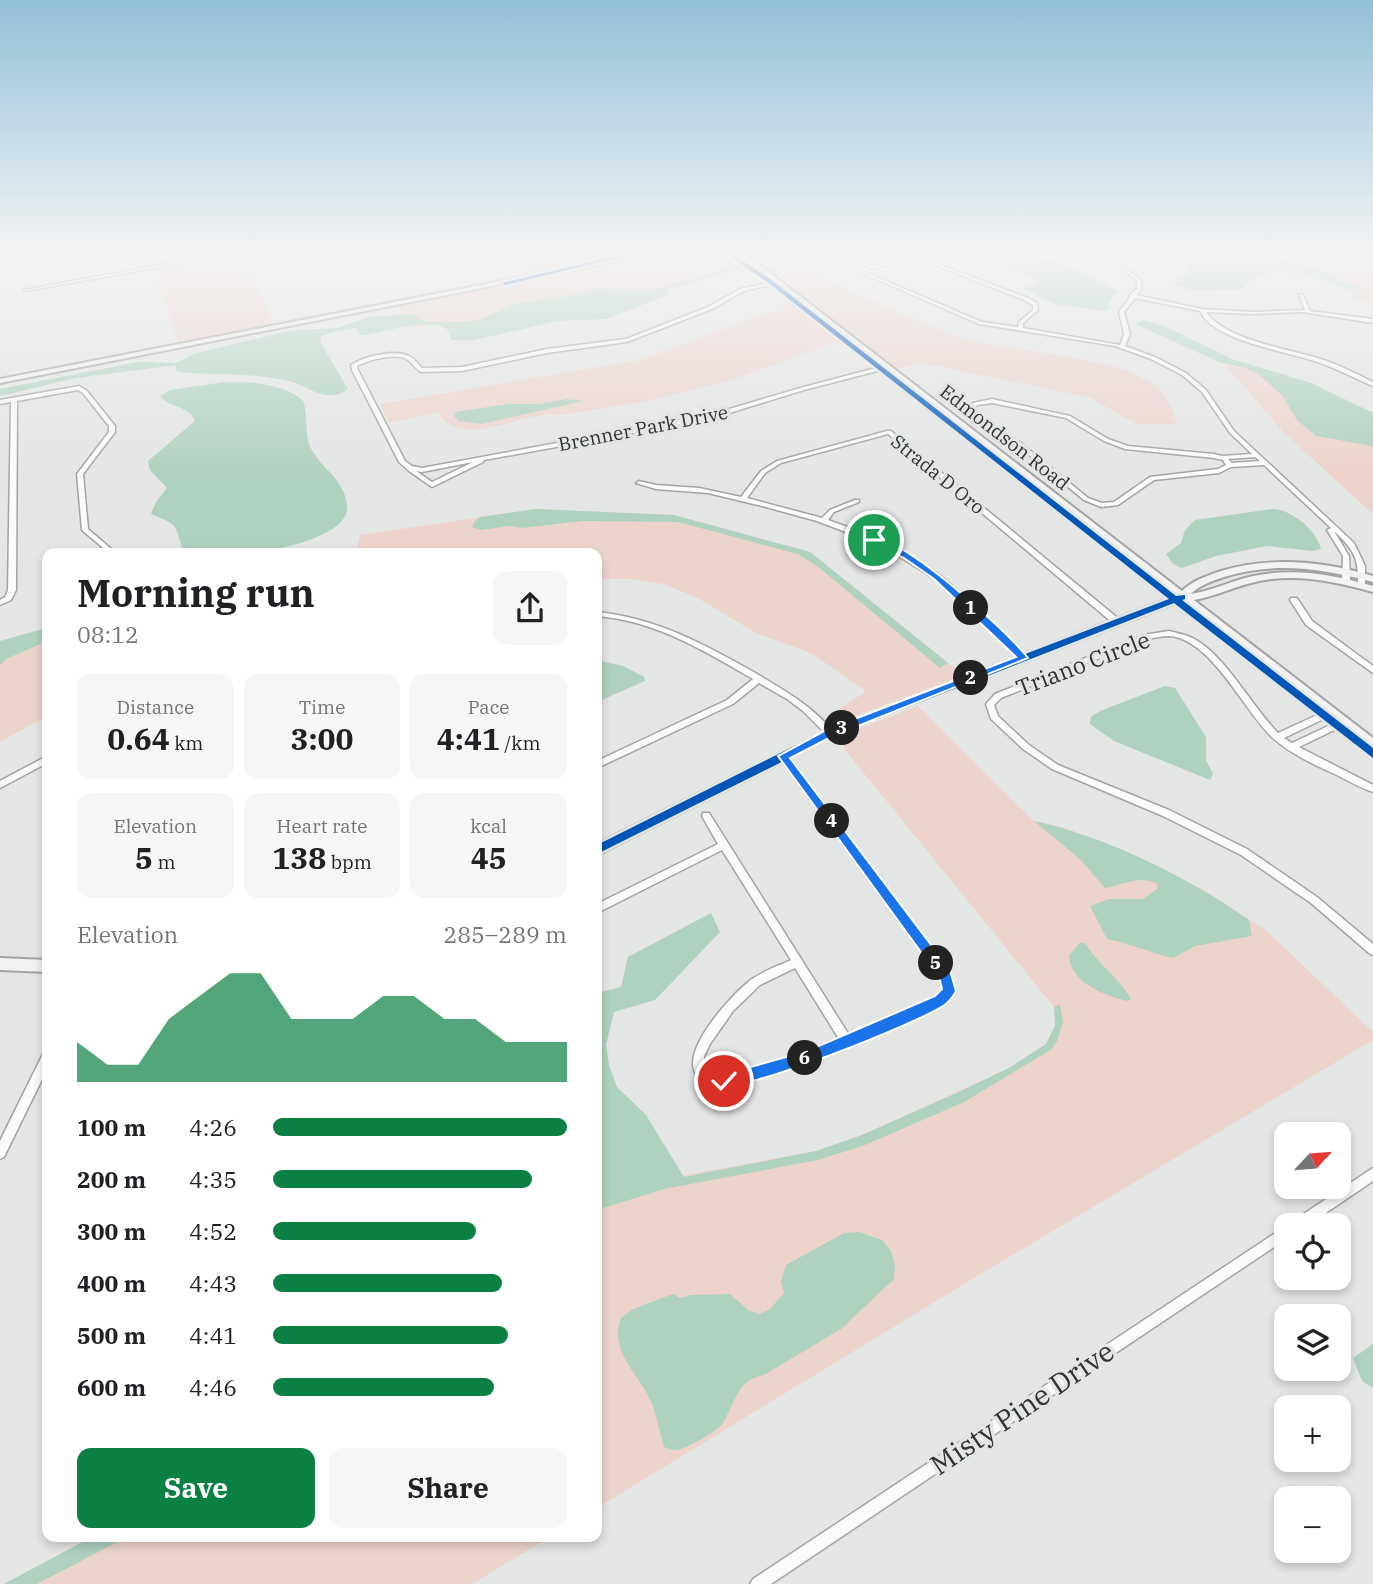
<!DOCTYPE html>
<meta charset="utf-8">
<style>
body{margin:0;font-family:"IBM Plex Serif",serif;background:#f6f6f6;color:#202124;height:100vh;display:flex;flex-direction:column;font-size:26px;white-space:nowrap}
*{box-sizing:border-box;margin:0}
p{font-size:23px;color:#757577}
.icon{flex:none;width:38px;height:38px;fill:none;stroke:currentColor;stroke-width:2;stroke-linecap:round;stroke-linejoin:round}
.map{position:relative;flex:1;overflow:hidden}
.details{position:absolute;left:42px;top:548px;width:560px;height:994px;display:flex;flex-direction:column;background:#fff;border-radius:14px;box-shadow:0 4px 10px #0003}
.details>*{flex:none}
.needle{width:46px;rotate:64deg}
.buttons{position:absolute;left:1274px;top:1122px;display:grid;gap:14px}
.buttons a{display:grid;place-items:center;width:77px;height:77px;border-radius:14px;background:#fff;box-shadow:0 4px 10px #0003;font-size:35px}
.pin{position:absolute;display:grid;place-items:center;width:60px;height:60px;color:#fff;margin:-30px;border:4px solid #fff;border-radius:50%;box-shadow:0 2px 7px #0007}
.km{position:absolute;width:35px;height:35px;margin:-18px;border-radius:50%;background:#222;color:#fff;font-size:19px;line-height:35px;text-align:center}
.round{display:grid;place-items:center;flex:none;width:74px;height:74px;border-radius:14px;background:#f6f6f6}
.headline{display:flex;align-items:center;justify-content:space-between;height:119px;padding:0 35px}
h1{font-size:38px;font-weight:700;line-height:52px}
.metrics{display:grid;grid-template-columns:repeat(3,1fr);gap:10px;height:119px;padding:7px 35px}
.metrics div{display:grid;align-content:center;border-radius:14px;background:#f6f6f6;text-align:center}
.metrics b{font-size:30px;font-weight:700}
.metrics small{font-size:19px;font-weight:400}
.metrics p{font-size:19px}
.chart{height:196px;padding:14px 35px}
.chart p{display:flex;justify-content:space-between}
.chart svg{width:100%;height:126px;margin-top:7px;fill:#0b8043;opacity:.7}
.cta{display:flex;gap:14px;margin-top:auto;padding:14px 35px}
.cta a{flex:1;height:80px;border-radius:14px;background:#0b8043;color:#fff;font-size:28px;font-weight:700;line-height:80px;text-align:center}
.cta a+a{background:#f6f6f6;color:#202124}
ul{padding:0 35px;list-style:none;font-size:23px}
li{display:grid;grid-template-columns:112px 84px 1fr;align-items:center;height:52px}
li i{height:18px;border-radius:9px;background:#0b8043}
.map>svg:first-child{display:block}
</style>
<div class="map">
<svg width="1373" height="1584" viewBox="0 0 1373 1584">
<rect width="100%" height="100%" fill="#e4e5e5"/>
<g fill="#ecd4cd">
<polygon points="670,253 735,253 758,271 736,270 668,289 666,296 606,319 574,319 547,322 469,341 452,340 449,331 443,325 406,327 399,308 389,307"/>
<path d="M743,253H840L825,261L826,280C870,299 914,321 960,337C1010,355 1139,352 1167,399C1172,406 1174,416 1177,424H1137L1089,397L921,363L897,369L892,367Z"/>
<polygon points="1233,253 1322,253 1373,274 1373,303 1351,299 1355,291 1321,278 1277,272"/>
<polygon points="246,254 244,258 274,326 179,345 158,279 158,270"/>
<path d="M793,297L870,358L844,339L729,381L638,403L560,415C523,408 463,454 438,412L389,423L380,404L640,360L760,315L784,310L781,305Z"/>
<polygon points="1232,359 1311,383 1373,413 1373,514 1283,432 1241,382 1225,368"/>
<polygon points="536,509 674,515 810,552 961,673 956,675 959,678 910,698 1034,821 1066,828 1203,889 1268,932 1373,1032 1373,1040 974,1278 597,1508 597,1191 816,1151 862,1135 1009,1068 1046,1045 1055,1026 1054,1007 845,750 831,715 866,691 811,653 756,633 696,597 663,584 632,579 597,579 597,553 356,553 360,535"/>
<polygon points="47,628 47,716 0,742 0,641"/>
<polygon points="92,1537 550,1537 472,1584 4,1584"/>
</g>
<polygon fill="#dec3bb" points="519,253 624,253 535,274"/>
<g fill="#afd1bf">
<polygon points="970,253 1032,253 1083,273 1119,291 1109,302 1109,309 1105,311 1055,304 1024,289 1039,283 1036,279"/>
<polygon points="1171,253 1264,253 1337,277 1361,289 1350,290 1302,273 1277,272 1253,277 1242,289 1193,291 1175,285 1175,280 1191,271"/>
<path d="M667,286L669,287L666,296L606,319L557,321L474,340H452L447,329C430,317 384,332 364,335H360L356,328L336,331L320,337L322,345L348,389C324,405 311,386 289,381C252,372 217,376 181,372L176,371V365L76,378L0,396V389L137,362L176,363L193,354L292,330L337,328L369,317L406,314L414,315L425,322H463L481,319L513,304L580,294L597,288L647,291Z"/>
<polygon points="1143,320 1162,325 1232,359 1311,383 1373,413 1373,446 1316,436 1297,420 1282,395 1258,374 1245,368 1219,362 1135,324"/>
<path d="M225,382C250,382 283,383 303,401C309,417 303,437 313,452C325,471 345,481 347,506C350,536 277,550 254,553C231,556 207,553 184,553C173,523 182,527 151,514L156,502L167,488L150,470L148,461L195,421C189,405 169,408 160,396L170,390Z"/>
<polygon points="567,399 583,401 481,424 459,421 454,416 456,412 508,404 539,404"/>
<polygon points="536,509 674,515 810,552 948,663 940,668 817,566 798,554 678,522 583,521 522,528 509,526 481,530 472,527 475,521 480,517"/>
<path d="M1272,509C1291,509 1317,530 1321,549L1312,551L1267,546L1216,556L1182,568L1173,564L1166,554L1181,543L1185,530L1195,520Z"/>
<polygon points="47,628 47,641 6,659 0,665 0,641"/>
<polygon points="597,660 623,666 644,677 645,681 597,702"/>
<polygon points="1165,686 1175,688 1206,737 1206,760 1213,774 1210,780 1114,741 1090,724 1091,717 1100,711"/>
<path d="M1034,821C1108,837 1187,877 1249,920L1252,936L1195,946L1173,958C1149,953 1130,943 1107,939L1090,906L1109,899H1143L1157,889V884C1142,874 1122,885 1105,888L1080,859Z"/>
<polygon points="711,913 720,932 655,1000 614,1012 606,1045 609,1065 617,1087 646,1115 684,1177 816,1151 862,1135 957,1093 1009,1068 1046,1044 1055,1026 1054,1007 1060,1005 1063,1022 1057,1041 1052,1049 964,1102 865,1145 818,1160 664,1189 597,1210 597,993 621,987 628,957"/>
<path d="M1080,943H1085C1098,964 1119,978 1131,999L1127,1001C1104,995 1070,983 1069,955Z"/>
<path d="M859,1232L882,1240L891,1251L895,1265L894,1279L841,1329L764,1375C737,1379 735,1403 723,1423C718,1431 685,1450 675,1450C671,1450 668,1448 664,1447C660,1433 657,1417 652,1404C640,1374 608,1352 621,1318L633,1309L673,1294L680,1298L691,1295L730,1294L748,1310L759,1314L770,1309L784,1293L781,1282L786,1265L844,1233Z"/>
<polygon points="1373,1344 1373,1388 1362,1381 1353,1358"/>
<polygon points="92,1537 127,1537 37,1584 4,1584"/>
</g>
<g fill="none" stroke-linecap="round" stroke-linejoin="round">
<g fill="#afd1bf" fill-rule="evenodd">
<polygon points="818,253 836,253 767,265 764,263"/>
<polygon points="744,264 747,266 746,267 668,289 665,287"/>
</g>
<defs>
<g id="street">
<polygon points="225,253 237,253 26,291 24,290"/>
<path d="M1086,253C1105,253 1128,268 1141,281V289L1136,295L1202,309L1252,312L1305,310L1299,295L1301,294L1303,295L1310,311L1373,319V323L1303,312L1252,314L1206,312C1226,341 1291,349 1324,360C1341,366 1357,374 1373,382V386C1356,379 1340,370 1323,364C1292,352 1229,344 1206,320C1204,318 1202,314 1200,311L1135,298L1124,312L1130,334L1125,346L1155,357L1186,373L1206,390L1234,431L1354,543L1365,566V588H1362L1358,586C1359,558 1354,550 1334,531L1349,556L1350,581L1346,583L1342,581L1343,556L1327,530L1331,528L1264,465L1231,467L1219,473L1154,480L1118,505L1101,507L1084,500L1017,445L968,412L973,403L992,399L1070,416L1108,439L1128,446L1214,454L1222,456L1252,454L1230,433L1202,392L1182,375L1151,359L1115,346L979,324L860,272L866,267L917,256L1028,298L1037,303L1038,310L1023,323V328L1120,345L1124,334L1119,312L1130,297V295L1137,289V281L1123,269ZM917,258L1024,300L1033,305V310L1019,322L1018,327L982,322L865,272L870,269ZM992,403L1066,418L1104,441L1125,449L1214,458L1223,460L1226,465L1218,469L1150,477L1114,502L1102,503L1088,498L1021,443L974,412L977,405ZM1255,457L1260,461L1232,463L1228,459Z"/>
<path d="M777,281L779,282V283L744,291L712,309L627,342L547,353L462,371L421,372C415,368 413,364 408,360C397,352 368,360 357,366L358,370L405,461L412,466L422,468L709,415L800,388L887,365L890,367L889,368L804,390L710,419L484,460L483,462L432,487L409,471L399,462L352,370L351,365C364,356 395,349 409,356C415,359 418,364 422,368L462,367L547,349L626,339L708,307L740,289ZM473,462L432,482L416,471L422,472Z"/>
<polygon points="79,386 87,391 115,426 115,432 83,474 88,529 116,553 109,553 82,530 77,474 109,432 109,426 83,393 78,390 17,401 16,590 11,600 0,605 0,600 5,597 8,590 11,402 0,404 0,400"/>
<path d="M887,431H891L1120,620V624H1114L888,434L781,463L765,473L747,498L822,518L830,510L855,500H859V502L834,512L828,520C867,534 905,550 939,575C970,599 997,629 1026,656L1027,658L1026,660H1020L961,601L935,579L897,555L872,542L817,521L762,506L708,493L656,489L636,483L639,481L656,485L699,488L741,497L761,471L777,461Z"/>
<polygon points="1291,598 1297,598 1312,621 1373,666 1373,673 1306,625 1290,600"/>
<path d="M597,612C657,618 706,645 757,674C785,691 814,707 834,733L833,735H827L803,711L787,699L759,683L733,704L597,768V761L727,700L753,679C713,656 671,630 624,620C615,618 606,617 597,616Z"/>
<path d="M1169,631C1176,633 1183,634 1190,637C1223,651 1252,707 1278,733L1328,710H1334L1335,712L1334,714L1284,738L1292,743L1341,720H1347L1348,722L1347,724L1299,747L1373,785V792C1361,788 1350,782 1339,776C1317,766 1292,755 1274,739C1244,712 1212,639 1169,636C1162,636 1154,638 1147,639L1001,698L994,705L998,716L1029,745L1058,765L1169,810L1247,849L1317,897L1373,944V955L1369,953L1311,903L1241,855L1163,816L1052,769L1023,749L991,719L986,704L995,694L1143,635Z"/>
<path d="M783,753L786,754L949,972L954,991L944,1003L847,1047L739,1085C725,1087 708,1088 698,1077C677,1054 729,998 747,983C760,972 776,967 791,960L722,850L597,913V904L718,844L702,816L703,813H709L849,1035L936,997L943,989L940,977L780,758L779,756L780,754ZM795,968L839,1039L798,1055L739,1074L726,1076L710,1073L704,1067V1056L710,1044L733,1011L760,985Z"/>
<polygon points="47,756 47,763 0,788 0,781"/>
<polygon points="47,1053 47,1069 4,1157 0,1159 0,1141 43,1054"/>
<polygon points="1373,1168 1373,1181 1308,1225 1291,1225 1293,1221"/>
<polygon points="1286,1226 1286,1239 771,1584 750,1584 753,1579"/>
</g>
<g id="secondary">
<polygon points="645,253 660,253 0,383 0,379"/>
<path d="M736,253H744L1182,591C1193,580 1207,576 1221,571C1272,556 1323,561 1373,576V582C1323,569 1274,561 1224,577C1212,581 1200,585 1191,594C1211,591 1229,582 1249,577C1291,567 1332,574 1373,586V592C1333,581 1292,572 1251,583C1231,588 1214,597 1194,600L1373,738V748L1181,601L834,736L597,855V844L826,730L1175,596Z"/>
<polygon points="0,958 47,960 47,972 0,970"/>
</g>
</defs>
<use href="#street" stroke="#a2a3a3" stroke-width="3"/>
<use href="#secondary" stroke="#a2a3a3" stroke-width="4"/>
<use href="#street" fill="#fbfbfb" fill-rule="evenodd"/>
<use href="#secondary" fill="#f4f2f1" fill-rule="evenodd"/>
<defs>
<g id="cycleway">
<polygon points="628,253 639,253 505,285 502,283"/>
<polygon points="725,253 731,253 770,279 1176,596 1185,595 1185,599 1182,600 1373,748 1373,758 1174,603 834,736 597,854 597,845 826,730 1169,599 766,281"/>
</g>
</defs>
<use href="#cycleway" stroke="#e3e6e5" stroke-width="5"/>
<use href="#cycleway" fill="#0057b8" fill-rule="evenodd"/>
</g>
<linearGradient id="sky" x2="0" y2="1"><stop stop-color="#91c0d8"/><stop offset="0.53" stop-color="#f3f3f3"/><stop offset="1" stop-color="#f3f3f3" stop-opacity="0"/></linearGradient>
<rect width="1373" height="475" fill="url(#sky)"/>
<path fill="#1a73e8" stroke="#fff" stroke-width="2" d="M871,538C904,536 1007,631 1028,658L833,736L790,758L950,970L956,991C954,996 950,1000 946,1004C924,1021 740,1094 719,1086L717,1081L719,1076L807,1051L935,996L942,989L939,977L778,756L826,730L1016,657L934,579L904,558L871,541Z"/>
<g text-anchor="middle" stroke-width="7" stroke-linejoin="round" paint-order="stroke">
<g font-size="19" fill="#303231" stroke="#e3e6e5">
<text transform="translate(643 428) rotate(-11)" y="7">Brenner Park Drive</text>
<text transform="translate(1005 437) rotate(38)" y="7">Edmondson Road</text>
<text transform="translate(938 474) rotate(39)" y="7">Strada D Oro</text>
</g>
<g font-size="23" fill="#303231" stroke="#e3e6e5">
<text transform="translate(1083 664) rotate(-21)" y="8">Triano Circle</text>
</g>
<g font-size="28" fill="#303231" stroke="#e3e6e5">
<text transform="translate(1022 1408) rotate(-34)" y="10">Misty Pine Drive</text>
</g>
</g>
</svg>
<div class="buttons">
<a><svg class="needle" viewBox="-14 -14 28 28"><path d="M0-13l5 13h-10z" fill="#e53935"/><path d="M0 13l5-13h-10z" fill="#757577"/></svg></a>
<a><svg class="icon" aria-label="locate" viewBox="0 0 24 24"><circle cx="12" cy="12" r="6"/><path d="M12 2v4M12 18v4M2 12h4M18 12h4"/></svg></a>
<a><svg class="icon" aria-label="layers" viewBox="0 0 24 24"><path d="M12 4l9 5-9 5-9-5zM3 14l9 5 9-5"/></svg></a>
<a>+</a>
<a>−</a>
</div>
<div class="pin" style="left:874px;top:540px;background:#1e9e55"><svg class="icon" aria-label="arrive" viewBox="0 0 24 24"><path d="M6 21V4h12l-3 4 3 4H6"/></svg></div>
<div class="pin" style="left:724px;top:1081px;background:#d93025"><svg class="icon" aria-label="check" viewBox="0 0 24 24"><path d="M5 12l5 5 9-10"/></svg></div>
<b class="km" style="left:971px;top:608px">1</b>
<b class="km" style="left:971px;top:678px">2</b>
<b class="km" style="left:842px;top:728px">3</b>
<b class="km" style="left:832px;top:821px">4</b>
<b class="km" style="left:936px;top:963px">5</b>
<b class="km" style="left:805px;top:1058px">6</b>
<section class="details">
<div class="headline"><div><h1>Morning run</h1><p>08:12</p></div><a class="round"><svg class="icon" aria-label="share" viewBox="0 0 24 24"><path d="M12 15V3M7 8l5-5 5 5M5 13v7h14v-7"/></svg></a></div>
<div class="metrics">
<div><p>Distance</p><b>0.64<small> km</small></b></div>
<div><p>Time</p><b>3:00</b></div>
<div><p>Pace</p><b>4:41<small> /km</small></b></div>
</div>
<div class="metrics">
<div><p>Elevation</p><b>5<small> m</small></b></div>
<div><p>Heart rate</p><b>138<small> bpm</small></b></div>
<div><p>kcal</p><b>45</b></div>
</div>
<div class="chart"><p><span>Elevation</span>285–289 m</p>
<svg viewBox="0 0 160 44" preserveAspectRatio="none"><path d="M0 44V30L10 38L20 38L30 22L40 14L50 6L60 6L70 22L80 22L90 22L100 14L110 14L120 22L130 22L140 30L150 30L160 30V44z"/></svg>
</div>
<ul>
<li><b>100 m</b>4:26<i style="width:100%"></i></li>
<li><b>200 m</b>4:35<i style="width:88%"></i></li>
<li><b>300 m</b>4:52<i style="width:69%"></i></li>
<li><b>400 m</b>4:43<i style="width:78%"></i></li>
<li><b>500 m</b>4:41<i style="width:80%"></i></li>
<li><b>600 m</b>4:46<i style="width:75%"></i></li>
</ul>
<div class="cta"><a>Save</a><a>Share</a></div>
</section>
</div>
